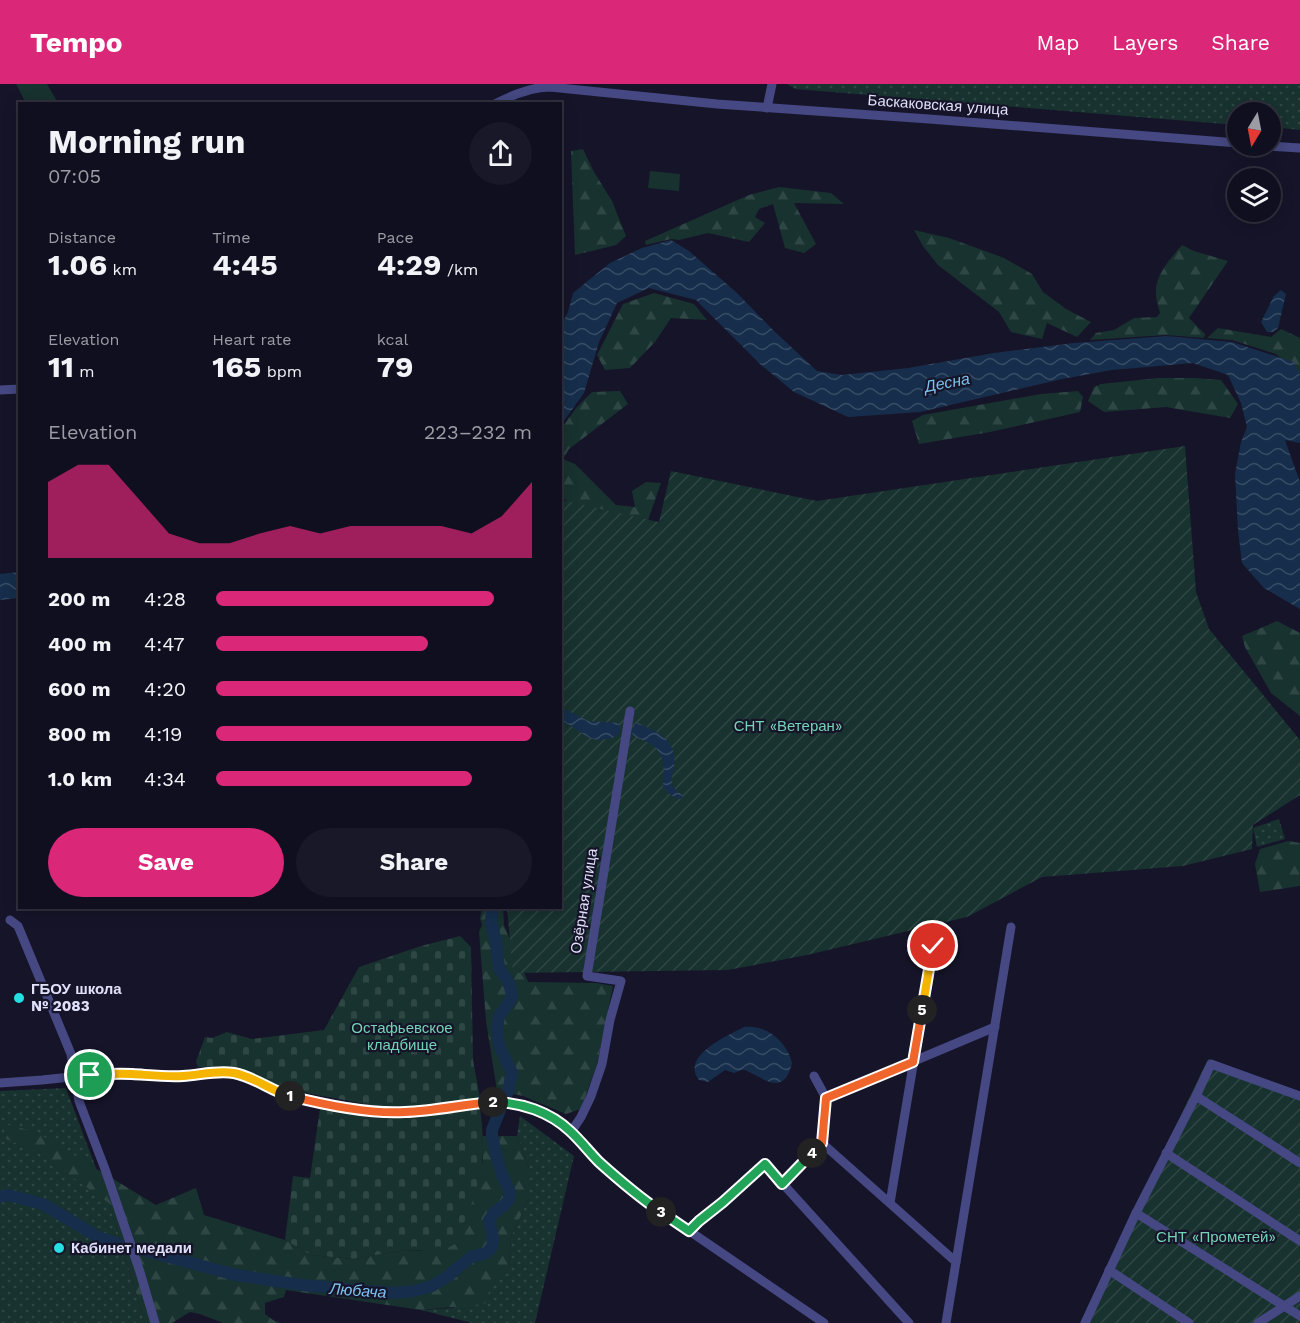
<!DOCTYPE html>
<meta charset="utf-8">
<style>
body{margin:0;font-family:"Work Sans",sans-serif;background:#191828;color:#f1f3f6;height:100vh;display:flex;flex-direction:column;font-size:22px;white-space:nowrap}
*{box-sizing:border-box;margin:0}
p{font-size:20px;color:#9c9ca4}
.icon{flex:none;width:33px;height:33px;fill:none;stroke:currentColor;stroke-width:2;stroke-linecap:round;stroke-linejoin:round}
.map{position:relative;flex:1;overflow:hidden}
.sheet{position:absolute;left:18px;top:18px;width:544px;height:807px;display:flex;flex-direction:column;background:#100f1f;border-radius:0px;box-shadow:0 3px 15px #0003,0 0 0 2px #302f3d}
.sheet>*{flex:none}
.needle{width:39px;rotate:190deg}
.tools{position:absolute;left:1227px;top:18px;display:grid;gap:12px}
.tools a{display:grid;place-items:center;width:54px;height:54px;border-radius:50%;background:#100f1f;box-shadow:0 3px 15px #0003,0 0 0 2px #302f3d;font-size:30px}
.pin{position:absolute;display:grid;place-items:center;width:51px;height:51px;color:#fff;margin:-26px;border:3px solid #fff;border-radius:50%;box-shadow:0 2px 6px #0007}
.km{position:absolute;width:30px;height:30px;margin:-15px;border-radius:50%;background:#222;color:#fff;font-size:16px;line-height:30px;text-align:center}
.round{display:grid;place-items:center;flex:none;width:63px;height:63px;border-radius:32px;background:#191828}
.overview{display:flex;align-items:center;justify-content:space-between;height:102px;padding:0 30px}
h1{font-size:33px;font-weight:700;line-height:45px}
.metrics{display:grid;grid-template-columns:repeat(3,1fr);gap:9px;height:102px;padding:6px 30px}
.metrics div{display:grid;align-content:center}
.metrics b{font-size:30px;font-weight:700}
.metrics small{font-size:16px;font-weight:400}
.metrics p{font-size:16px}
.chart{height:168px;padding:12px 30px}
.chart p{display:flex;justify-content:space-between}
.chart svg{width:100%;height:108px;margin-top:6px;fill:#db2777;opacity:.7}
.button{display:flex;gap:12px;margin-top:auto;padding:12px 30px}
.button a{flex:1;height:69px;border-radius:36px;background:#db2777;color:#fff;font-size:24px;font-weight:700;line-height:69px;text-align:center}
.button a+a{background:#191828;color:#f1f3f6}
ul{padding:0 30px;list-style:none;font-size:20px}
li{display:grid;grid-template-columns:96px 72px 1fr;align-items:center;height:45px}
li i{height:15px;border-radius:8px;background:#db2777}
header{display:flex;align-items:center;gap:36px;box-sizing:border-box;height:84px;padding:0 30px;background:#db2777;color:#fff}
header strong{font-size:28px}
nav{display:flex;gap:33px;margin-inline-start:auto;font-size:21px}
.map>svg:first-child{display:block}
</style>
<header>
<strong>Tempo</strong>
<nav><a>Map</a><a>Layers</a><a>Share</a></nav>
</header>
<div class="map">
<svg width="1300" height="1239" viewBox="0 0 1300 1239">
<defs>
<pattern id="grass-dots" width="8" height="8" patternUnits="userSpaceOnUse" patternTransform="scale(1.5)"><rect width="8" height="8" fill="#18322f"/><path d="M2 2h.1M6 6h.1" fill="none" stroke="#2e4644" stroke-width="1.8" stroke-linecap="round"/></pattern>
<pattern id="forest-firs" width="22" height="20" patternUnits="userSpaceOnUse" patternTransform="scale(1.5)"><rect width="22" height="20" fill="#18322f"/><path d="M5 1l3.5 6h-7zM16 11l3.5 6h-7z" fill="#2e4644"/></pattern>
<pattern id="cemetery-stones" width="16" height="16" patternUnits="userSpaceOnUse" patternTransform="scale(1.5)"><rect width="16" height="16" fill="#18322f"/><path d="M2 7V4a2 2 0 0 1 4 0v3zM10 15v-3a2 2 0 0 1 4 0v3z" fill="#2e4644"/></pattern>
<pattern id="garden-furrows" width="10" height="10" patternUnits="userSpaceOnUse" patternTransform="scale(1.5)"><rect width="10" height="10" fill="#18322f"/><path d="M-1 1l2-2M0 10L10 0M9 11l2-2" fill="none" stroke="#2e4644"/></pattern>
<pattern id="water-waves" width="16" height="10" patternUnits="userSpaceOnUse" patternTransform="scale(1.5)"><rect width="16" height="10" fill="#162e4b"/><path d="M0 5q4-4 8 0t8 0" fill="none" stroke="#384c66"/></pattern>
</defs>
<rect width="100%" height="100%" fill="#161429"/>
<g fill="url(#grass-dots)">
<polygon points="787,0 1300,0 1300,46 1271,43 1270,28 1238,28 1237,41 795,5"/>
<polygon points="1279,735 1285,755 1257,763 1253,744"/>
<polygon points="66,1004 109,1119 145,1239 0,1239 0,1007"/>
<polygon points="520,1032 574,1072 535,1239 472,1239 421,1226 452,1224 489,1205 509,1183 511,1153 529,1114 529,1084 517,1052"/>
</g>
<g fill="url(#forest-firs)">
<polygon points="583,65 594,88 612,117 626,152 616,161 575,171 571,67"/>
<polygon points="779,103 831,109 844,120 794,119 816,160 804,169 785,164 773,120 759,125 755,133 765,139 749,158 708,149 679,156 671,155 646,161 645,157 749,111"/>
<polygon points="914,146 949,154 1004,174 1032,190 1043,208 1066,225 1091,238 1077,253 1047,239 1042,255 1011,248 999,228 938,181 923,162"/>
<path d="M1182,161L1194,167L1228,177L1189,234L1205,250L1204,254L1166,251L1090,256L1096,249L1114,246L1134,234L1157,233L1160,229C1159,223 1156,217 1156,210C1154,192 1171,174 1182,161Z"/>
<polygon points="654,209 694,220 707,236 671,234 655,258 630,284 605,286 597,271 623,220"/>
<polygon points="1218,244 1271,253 1281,245 1300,254 1300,290 1276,270 1232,256 1207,254"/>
<polygon points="1158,294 1195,294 1221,296 1238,320 1230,334 1166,323 1104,328 1088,317 1094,303 1101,300"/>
<polygon points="620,307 628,320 569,365 563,375 575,380 616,421 635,423 632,407 646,398 661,399 646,442 583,433 563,414 561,415 561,345 576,324 592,308"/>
<polygon points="1078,307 1083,313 1080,328 990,348 919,360 912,337 923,331 1041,310"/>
<polygon points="1277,537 1300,549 1300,632 1271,609 1245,563 1242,552"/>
<polygon points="1288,757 1300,759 1300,802 1260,808 1255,780 1260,765"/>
<polygon points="482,824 503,824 504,841 528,898 596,899 613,902 597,980 581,1025 566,1030 523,1012 497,1007 486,937 479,848 482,841 480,834"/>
<polygon points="5,1040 36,1048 156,1121 196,1104 204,1131 285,1156 311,1171 354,1175 399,1167 422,1167 483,1078 483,1052 517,1052 529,1084 529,1114 511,1153 509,1183 490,1205 485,1220 421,1226 286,1206 284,1213 265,1219 265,1230 273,1236 281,1239 223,1239 200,1230 190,1228 172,1239 145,1239 109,1119 38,1069 4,1054"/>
</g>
<g fill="url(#cemetery-stones)">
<polygon points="460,852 471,863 473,976 480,1014 408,1023 390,1023 370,1021 286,1005 254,990 236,984 198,983 196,978 205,953 212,954 227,948 252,955 324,946 359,883 421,862"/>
<path d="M320,1024L389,1034L408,1033L480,1024C483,1048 485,1071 480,1094C475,1115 463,1140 455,1160L444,1166L399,1167L354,1175L311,1171L285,1156L293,1092L310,1094Z"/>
</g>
<g fill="url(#garden-furrows)">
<polygon points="1185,362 1196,508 1209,545 1300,656 1300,711 1253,741 1252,765 1183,782 1042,793 967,833 807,871 728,886 513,889 507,824 561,824 561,416 659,438 671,387 817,417"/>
<polygon points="1208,975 1300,1008 1300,1239 1080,1239"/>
</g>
<g fill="#18322f">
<polygon points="16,0 47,0 58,19 26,19"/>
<polygon points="650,87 680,90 679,107 648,104"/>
</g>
<g fill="url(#water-waves)">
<polygon points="671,156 689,167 737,209 774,247 817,287 842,291 908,284 994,269 1074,259 1167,252 1232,258 1294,278 1300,291 1300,359 1285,356 1300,398 1300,525 1264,504 1242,479 1238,446 1235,390 1241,358 1247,343 1241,319 1228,291 1193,279 1112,286 1062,295 920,328 848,333 794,308 760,280 696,216 649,204 617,219 599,258 584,309 561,341 561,241 568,228 573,209 610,179 642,164"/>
<polygon points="1281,206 1286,210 1278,244 1273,248 1267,248 1261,238 1274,212"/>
<polygon points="19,488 19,514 0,516 0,490"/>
<path d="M561,623L588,637L618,639C629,655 600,658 590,654C580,649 571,641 561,636Z"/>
<path d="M638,639C659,649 677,655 674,683C673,689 670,697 673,702C675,706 680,709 683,712L681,715C674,714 666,709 663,702C665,685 665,666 647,658C641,655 635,654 631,648L635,640Z"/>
<path d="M744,943C767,940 787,958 792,979C784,1013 765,995 745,986H742L734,989L725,986L708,998L699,996C680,972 727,952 744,943Z"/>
</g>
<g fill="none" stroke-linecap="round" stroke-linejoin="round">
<g stroke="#162e4b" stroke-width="12">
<polyline points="492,824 491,838 496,857 499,884 509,899 512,911 510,917 499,932 497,944 499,961 512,989 508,1008"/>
<polyline points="0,1113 8,1111 43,1120 98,1153 119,1160"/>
<polyline points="139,1165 236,1191 302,1201 393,1209 414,1207 432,1202 448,1192 471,1173 486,1169 492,1163 493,1153 489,1136 495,1128 502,1123 509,1116 510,1108 502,1091 497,1074 492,1052 492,1046 500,1026"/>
</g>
<g stroke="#454882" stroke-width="9">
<path d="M495,20C512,11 531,3 550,3L717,20L929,35L1238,59"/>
<polyline points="767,24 772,0"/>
<polyline points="1268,62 1300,64"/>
<polyline points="0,306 20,305"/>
<polyline points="10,836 18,842 71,970 79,1017 105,1085 140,1188 155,1239"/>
<polyline points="814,992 826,1014"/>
<polyline points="0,999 42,996 90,991 130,990 157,992 184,992 219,988 243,991 275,1007 296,1013 369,1027 389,1029 408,1028 491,1018 521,1021 542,1029 561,1040 571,1048 597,1076 647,1118 824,1239"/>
<polyline points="1196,1012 1300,1079"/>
<polyline points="571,1048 581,1033 591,1012 602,980 610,936 621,897 587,892 630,627"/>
<polyline points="1166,1069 1300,1157"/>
<polyline points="782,1100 822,1059"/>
<polyline points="890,1119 933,862"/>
<polyline points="1136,1129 1300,1232"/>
<polyline points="689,1147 701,1136 723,1118 765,1080 909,1239"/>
<polyline points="956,1178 822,1059 826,1014 995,943"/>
<polyline points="1109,1186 1189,1239"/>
<polyline points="946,1239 1011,843"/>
<polyline points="1085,1239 1136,1129 1196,1012 1211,980 1300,1012"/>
<polyline points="1258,1239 1300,1212"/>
</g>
</g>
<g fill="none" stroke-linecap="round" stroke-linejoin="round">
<defs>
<path id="split-1" d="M90,991C104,990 118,989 132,990C149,991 166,993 183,992C200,991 217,986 234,989C255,993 271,1007 290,1012"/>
<path id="split-2" d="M290,1012C325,1021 370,1030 405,1028C435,1027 464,1020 493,1018"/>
<path id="split-3" d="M493,1018C521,1018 550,1028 570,1047C581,1057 589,1068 599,1078C619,1096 639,1113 661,1128"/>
<polyline id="split-4" points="661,1128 689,1147 699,1137 723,1118 765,1080 782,1100 812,1069"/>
<polyline id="split-5" points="812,1069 822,1059 826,1014 913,978 922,926"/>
<polyline id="split-6" points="922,926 933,862"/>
</defs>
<use href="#split-1" stroke="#fff" stroke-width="12"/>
<use href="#split-2" stroke="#fff" stroke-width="12"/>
<use href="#split-3" stroke="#fff" stroke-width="12"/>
<use href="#split-4" stroke="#fff" stroke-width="12"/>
<use href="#split-5" stroke="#fff" stroke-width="12"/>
<use href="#split-6" stroke="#fff" stroke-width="12"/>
<use href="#split-1" stroke="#f5b400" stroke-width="8"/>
<use href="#split-2" stroke="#f0652b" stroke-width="8"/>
<use href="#split-3" stroke="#22a559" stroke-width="8"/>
<use href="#split-4" stroke="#22a559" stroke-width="8"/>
<use href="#split-5" stroke="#f0652b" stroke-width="8"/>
<use href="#split-6" stroke="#f5b400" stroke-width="8"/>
</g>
<g fill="#24e0e3" stroke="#161429" stroke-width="2">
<circle cx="19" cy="914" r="6"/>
<circle cx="59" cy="1164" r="6"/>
</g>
<g text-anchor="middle" stroke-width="4.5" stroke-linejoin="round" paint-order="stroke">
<g font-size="15" fill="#e1e0fb" stroke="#161429">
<text transform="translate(938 21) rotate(4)" y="5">Баскаковская улица</text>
<text transform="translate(584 817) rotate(-81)" y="5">Озёрная улица</text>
</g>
<g font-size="15" fill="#74d3b4" stroke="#161429">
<text x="788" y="647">СНТ «Ветеран»</text>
<text x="402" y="949">Остафьевское<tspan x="402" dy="17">кладбище</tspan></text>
<text x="1216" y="1158">СНТ «Прометей»</text>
</g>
<g font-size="15" font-weight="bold" fill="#e1e0fb" stroke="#161429" text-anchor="start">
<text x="31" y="910">ГБОУ школа<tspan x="31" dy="17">№ 2083</tspan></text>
<text x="71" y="1169">Кабинет медали</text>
</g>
<g font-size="16" font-style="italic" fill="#7bc2ee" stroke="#161429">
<text transform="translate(947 298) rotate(-11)" y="6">Десна</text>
<text transform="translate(358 1206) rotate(4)" y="6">Любача</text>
</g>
</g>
</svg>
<div class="tools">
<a><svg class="needle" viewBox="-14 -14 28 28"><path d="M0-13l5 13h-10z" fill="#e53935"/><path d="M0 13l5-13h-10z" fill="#9c9ca4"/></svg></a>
<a><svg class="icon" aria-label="layers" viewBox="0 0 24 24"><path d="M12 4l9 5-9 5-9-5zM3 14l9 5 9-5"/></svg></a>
</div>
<div class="pin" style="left:90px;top:991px;background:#1e9e55"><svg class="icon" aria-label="arrive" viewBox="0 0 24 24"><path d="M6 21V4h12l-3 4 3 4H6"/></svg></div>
<div class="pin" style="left:933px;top:862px;background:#d93025"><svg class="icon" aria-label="check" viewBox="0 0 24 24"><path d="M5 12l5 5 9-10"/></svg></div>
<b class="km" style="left:290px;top:1012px">1</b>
<b class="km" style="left:493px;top:1018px">2</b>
<b class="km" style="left:661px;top:1128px">3</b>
<b class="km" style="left:812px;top:1069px">4</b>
<b class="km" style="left:922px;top:926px">5</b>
<section class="sheet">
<div class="overview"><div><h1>Morning run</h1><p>07:05</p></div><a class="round"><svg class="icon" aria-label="share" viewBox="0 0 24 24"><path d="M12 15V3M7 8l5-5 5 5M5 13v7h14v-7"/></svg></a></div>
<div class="metrics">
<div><p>Distance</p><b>1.06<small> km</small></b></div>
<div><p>Time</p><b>4:45</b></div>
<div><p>Pace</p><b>4:29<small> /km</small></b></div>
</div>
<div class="metrics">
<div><p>Elevation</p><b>11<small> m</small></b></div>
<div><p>Heart rate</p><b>165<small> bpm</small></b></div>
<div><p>kcal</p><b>79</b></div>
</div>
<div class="chart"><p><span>Elevation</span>223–232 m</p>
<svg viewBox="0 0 160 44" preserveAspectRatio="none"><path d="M0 44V13L10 6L20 6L30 20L40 34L50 38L60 38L70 34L80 31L90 34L100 31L110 31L120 31L130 31L140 34L150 27L160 13V44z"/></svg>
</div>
<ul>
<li><b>200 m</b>4:28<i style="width:88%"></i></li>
<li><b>400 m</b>4:47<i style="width:67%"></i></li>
<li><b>600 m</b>4:20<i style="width:100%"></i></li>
<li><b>800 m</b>4:19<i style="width:100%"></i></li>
<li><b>1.0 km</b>4:34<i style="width:81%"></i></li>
</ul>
<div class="button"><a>Save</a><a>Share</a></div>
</section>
</div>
